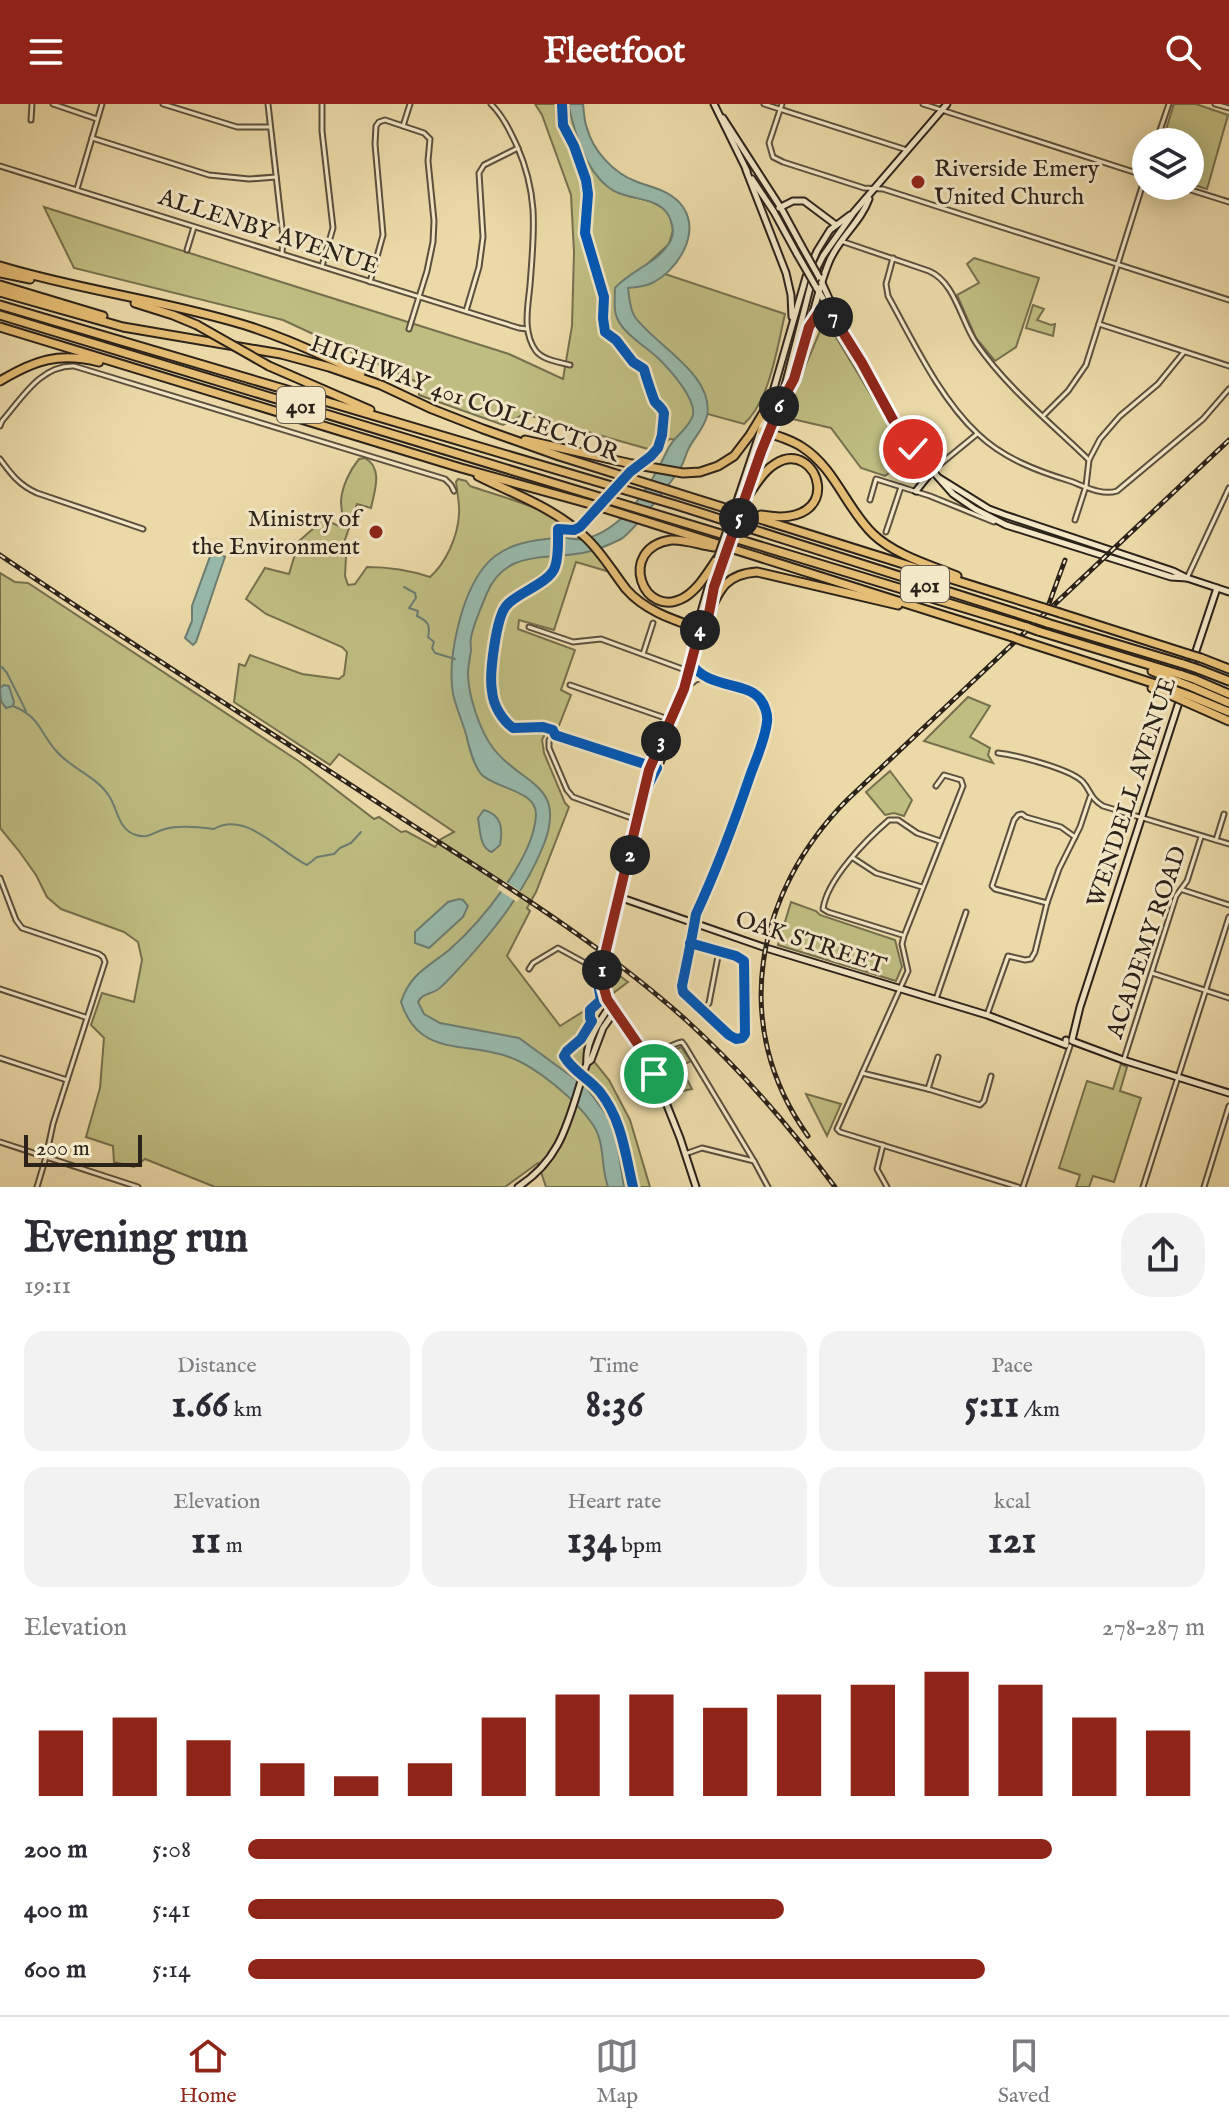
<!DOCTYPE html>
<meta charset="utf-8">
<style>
body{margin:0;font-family:"IM FELL English",serif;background:#f2f2f3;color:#2b2b33;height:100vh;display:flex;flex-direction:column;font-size:30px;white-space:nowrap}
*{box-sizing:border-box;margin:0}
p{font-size:26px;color:#7c7c81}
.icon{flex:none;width:44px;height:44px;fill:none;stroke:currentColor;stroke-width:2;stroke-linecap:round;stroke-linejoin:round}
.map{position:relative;height:1083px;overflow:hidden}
.sheet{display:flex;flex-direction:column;background:#fff;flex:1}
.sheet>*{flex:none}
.tools{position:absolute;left:1132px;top:24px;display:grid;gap:16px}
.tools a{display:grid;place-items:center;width:72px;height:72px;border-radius:50%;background:#fff;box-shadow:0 4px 20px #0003;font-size:40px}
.scale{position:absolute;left:24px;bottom:20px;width:118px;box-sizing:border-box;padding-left:8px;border:4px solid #2b221a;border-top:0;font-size:22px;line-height:28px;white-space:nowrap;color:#2b221a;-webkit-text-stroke:6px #f2e7c6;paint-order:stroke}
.pin{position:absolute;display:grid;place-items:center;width:68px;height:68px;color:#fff;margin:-34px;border:4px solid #fff;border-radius:50%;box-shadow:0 2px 8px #0007}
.km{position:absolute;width:40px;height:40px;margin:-20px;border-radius:50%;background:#222;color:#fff;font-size:22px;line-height:40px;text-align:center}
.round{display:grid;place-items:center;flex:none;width:84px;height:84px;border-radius:32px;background:#f2f2f3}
.head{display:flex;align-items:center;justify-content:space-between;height:136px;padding:0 24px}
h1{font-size:44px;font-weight:700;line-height:60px}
.figures{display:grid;grid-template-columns:repeat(3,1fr);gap:12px;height:136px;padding:8px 24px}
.figures div{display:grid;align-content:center;border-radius:20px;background:#f2f2f3;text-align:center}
.figures b{font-size:40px;font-weight:700}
.figures small{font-size:22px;font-weight:400}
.figures p{font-size:22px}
.chart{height:224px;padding:16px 24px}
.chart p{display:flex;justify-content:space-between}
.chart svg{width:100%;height:144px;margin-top:8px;stroke:#8f2418;stroke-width:6}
ul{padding:0 24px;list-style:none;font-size:26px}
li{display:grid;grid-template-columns:128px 96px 1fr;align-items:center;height:60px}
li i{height:20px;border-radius:10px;background:#8f2418}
header{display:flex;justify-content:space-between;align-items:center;height:104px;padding:0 24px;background:#8f2418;color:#fff;font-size:36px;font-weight:700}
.tabs{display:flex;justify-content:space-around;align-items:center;height:112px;border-top:2px solid #e1e1e2;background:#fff;font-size:22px;color:#7c7c81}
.tabs a{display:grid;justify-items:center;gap:4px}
.tabs .selected{color:#8f2418}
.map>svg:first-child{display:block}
</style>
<header><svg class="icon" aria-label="menu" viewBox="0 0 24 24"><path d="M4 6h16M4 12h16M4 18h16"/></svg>Fleetfoot<svg class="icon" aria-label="search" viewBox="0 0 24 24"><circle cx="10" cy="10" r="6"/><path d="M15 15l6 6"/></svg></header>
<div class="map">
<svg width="1229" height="1083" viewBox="0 0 1229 1083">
<rect width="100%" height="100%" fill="#ebdaa8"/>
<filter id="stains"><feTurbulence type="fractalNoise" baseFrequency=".0025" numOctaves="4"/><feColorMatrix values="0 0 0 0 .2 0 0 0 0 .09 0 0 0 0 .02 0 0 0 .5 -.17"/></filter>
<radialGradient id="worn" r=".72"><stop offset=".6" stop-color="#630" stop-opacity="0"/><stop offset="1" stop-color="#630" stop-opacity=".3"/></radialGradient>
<g fill="#bfbd82" stroke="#75704e" stroke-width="2">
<path d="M535,0H568L587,55L625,91L650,97L665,105L670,113L673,126L669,140L644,163L785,210C777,244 770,296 744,320L708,310L681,336L669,335L659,348L524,310L503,321L419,291V279L283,216L74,164L44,103L509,250L563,275L572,222L574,148L571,91L542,11Z"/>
<polygon points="1174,0 1196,0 1228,11 1207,85 1190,80 1190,38 1162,38"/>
<polygon points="974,154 1039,174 1016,243 995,257 976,234 957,191 979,179 967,160"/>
<polygon points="1033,201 1044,205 1037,216 1051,221 1055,220 1053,232 1026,224"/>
<polygon points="825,215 909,354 885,372 861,364 831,324 784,313"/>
<path d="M365,354C383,364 375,386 371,404L357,400L343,442L346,452L345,472L348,481L355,480L367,463C389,463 409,466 430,473C446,459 458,432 459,410C460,400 457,389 456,378L458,375L466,377L470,382C502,393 561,408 584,432C594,442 602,456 610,468L576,458L554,526L519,516L518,525L575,546L561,586L571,591L558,624L549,621L542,636L544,649L565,699L569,703L536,788L527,804L530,807L507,852L560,922L600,897L584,945L609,976L630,1016L650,1083H546L538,1059L505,1083H215L145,1055L134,1063L114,1058L113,1042L86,1033L100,984L104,934L91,921L102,889L134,898L142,856L138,838L124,828L61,805L47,793L36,771L19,747L0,724V469L15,478L28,479L300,658L374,715L379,713L401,728L406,727L435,743L441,735L454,728L339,650L330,661L234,598L239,560L245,562L250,551L302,570L339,575L344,571L347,548L342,543L266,510L246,495L265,464L289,470L299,437L315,423L321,414L339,422C345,413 341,408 341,397C342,382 350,366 359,355Z"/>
<polygon points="968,593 990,602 970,633 990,644 988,651 993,659 924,637"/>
<polygon points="890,667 912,696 904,712 894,709 885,711 866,688"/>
<polygon points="791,798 816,807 820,811 895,836 902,863 896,877 778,841"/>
<polygon points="608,863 628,878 612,890 609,880"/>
<polygon points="681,943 691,957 680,962 692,985 669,990 657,961 675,955 672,947"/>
<polygon points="1121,960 1127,963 1120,987 1141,994 1114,1078 1093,1072 1089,1083 1076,1083 1080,1071 1059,1064 1087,977 1113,985"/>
<polygon points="806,990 841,1000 827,1032"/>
</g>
<g fill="#98baac" stroke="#6c7d72" stroke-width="2">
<path d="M568,0H583C584,8 584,17 587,24C593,47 614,69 635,77C652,84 671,86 683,103C701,130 677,167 652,179C644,183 636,183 628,184C629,193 630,206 635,213C655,241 715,271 707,312C704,324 694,334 689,344C686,349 685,355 682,361C675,374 632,429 621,435C611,440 598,446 587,448C548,457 506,444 487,489C483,499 472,524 471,534C470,538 471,542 471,546C470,554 468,562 468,570C468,591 480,627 493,644C521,681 567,679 544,740C524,791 488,834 451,873C447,877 442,883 437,886C429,891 423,889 418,898L424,910L440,919L519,934L586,983L608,1013L616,1032L624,1083H608C600,1061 606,1037 591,1018C575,995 535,962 509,953C465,937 419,954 401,898C410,870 428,863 449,846C481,818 534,754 536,711C537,686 495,685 481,670C473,660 469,643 466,630C462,617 456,603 453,590C447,554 461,492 484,463C502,440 533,435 561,434C569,433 577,437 585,435C626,424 651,381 668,345C674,332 689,325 693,311C696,295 671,267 660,256C646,242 625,232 617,214C613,205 615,193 615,184C630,167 655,160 668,141C673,134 674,125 671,117C662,89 627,99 608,83C584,64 575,29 568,0Z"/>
<path d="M212,447L219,449L225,453C215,481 206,510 196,538L193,541L185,534L192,517V502Z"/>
<polygon points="4,581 9,582 14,598 13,602 6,604 1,597 0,584"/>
<path d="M484,706C502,711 503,725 500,741L492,748C480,745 480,726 478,714Z"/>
<polygon points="459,795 463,796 468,802 463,813 429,844 415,839 415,828 448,798"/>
</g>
<polygon fill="#ebdaa8" points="503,776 523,789 517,798 497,785"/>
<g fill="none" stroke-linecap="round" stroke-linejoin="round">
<g stroke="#6c7d72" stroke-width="2">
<path d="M404,483L415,489L416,494L409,504L418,507L417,512C427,517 431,520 428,533L434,538L432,544L435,549L455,555"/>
<polyline points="0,564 2,563 7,569 26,607"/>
<path d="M13,602C42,614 39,629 58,649C73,665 98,674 109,692C118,705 118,726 136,731C149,735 153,728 165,725C179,721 199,723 214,725C245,706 280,748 307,761L317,753L334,750L340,744L351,739L361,728"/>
</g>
<defs>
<g id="street">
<polyline points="53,0 97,15"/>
<polyline points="163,0 237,23 270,23"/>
<polyline points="268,0 283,133 282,150"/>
<polyline points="322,0 322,27 333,124 322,162"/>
<path d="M491,0C503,12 510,27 517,42C539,92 534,128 530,181C528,203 522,228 536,247C543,256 559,258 570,261"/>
<polyline points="764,0 907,46"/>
<polyline points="782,0 769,39 773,53 783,58 864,84 883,85 1229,196"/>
<polyline points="923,0 1146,72"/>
<polyline points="1215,0 1229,4"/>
<polyline points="31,16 32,0"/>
<polyline points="403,22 410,0"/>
<polyline points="92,34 209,71 249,75 276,73"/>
<polyline points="1156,38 1169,0"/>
<polyline points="0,62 519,224 527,225"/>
<polyline points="1178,82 1229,98"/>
<polyline points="77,85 102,0"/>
<path d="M841,137L929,167C955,178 961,217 976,239C1007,284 1051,319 1089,356"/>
<polyline points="187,146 194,123"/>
<path d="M893,154L886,180L888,192C913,237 940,295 978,330C1003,354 1037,367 1070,377C1084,382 1102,392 1117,387L1203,315L1229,285"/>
<polyline points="370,178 383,131 375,40 376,22 379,18 385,16 424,29 430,35 428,57 434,117 433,138 427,167 409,225"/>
<polyline points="466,207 479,163 483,133 479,69 484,61 518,44"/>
<polyline points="1099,220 1229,262"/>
<polyline points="1044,311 1068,287 1086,261 1146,70"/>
<path d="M0,322L2,317C22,294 41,261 74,262L445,375L451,381L454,387"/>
<path d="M0,355C11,370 19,381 37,389L143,425"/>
<polyline points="932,367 977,330"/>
<polyline points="870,396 876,375 930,392 994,418"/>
<polyline points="1075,416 1086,382 1089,356 1100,335 1120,312 1158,280 1184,248"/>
<polyline points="886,428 901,383"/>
<polyline points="1187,474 1229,384"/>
<polyline points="529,523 573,538 601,535 688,567"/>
<polyline points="643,550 653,519"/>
<polyline points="570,581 671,616"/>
<polyline points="684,585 696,576 705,573"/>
<path d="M998,649C1016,651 1071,665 1083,678C1091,687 1089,693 1103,702L1229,740"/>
<polyline points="936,682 944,671 961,676 963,682 904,832 902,840 908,867 837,1025 840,1028 1018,1083"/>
<polyline points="637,716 573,693 567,686 549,644 549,636 554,631 559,631 657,664"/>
<polyline points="1216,736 1224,710"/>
<polyline points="853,754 876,769 922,783"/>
<polyline points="0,774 16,816 22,824 99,850 103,853 105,858 53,1020 46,1053 37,1083"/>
<polyline points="1183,786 1229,801"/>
<polyline points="1047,799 995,785 992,782 1014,716 1018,711 1022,710 1026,713 1061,723 1075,733"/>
<path d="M902,831L828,808L823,805C827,775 867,735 889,716H898L917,729L940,737"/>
<path d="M690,839L736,852L744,857L745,930L742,934L736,935L729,931L683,888L682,882C687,858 692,834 696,810C718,763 735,716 752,667C757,651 767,631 767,614C767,608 764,602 761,597C748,578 708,584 692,561"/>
<polyline points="529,865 533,859 558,844 602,868"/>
<polyline points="1152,869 1229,894"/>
<polyline points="0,885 85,913"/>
<polyline points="936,895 966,808"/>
<polyline points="703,907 709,899 719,847"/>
<polyline points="987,911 1008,852 1025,856 1031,855 1035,848 1047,799 1059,765 1080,723 1090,693"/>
<polyline points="646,952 678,939 682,938 685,942 754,1057"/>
<polyline points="0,954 67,976"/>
<polyline points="1124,955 1176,792 1187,777 1201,733"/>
<polyline points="862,969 928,985 980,1001 984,997 991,972"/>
<polyline points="928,985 938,953"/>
<polyline points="0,1038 138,1083"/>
<polyline points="883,1041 877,1065 887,1083"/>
<polyline points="685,1050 702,1044 754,1057 768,1083"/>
<polyline points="1023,1083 1070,942"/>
<polyline points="1143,1083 1229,813"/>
<polyline points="1204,1083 1229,1002"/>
</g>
<g id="secondary">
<polyline points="714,0 747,67"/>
<polyline points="723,14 781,104 801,141"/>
<polyline points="746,66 786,169 791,191 792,213"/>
<polyline points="752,75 774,108 797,150"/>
<polyline points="779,104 793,97 804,97 836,121"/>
<polyline points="822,179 843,225"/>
<polyline points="816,183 862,259 893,316 913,345 953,390 975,405 1006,421 1171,473 1187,474"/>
<polyline points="814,215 822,207 831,211"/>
<path d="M784,294C807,252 811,202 829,158C838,135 861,118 869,95"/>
<polyline points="941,375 989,405 1005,411 1173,467 1187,474 1229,488"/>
<polyline points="750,385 780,301 813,172 823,152 854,108 947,0"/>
<polyline points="916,387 932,367"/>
<polyline points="739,391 770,298 806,173 817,147 830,126 850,111"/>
<polyline points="711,499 723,457"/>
<polyline points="700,524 701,508 714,463"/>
<polyline points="1187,574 1217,484"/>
<path d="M645,688C654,673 669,644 668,627"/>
<polyline points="619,793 766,844 987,911 1066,941 1066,936"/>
<polyline points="1072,936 1080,903 1180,595"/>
<polyline points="1072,937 1123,956 1229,989"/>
<path d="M587,959C585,940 599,917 611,901"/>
<path d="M518,1083C566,1052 569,1009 587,959L591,956L603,924L615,907"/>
<path d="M696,1083L680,1034L651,961L607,895L604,887L602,868L644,689V681L663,631C686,602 686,559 700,525C703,519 707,514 709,508"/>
</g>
<g id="highway">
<path d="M0,162C76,185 155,195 231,217C276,229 319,250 361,269"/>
<polyline points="0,169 30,175"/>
<polyline points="0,181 103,212"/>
<polyline points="0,188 123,223 281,250 329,263 381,281 432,305 483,325 559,352 1044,504"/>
<polyline points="135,199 173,211 197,221"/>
<polyline points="0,201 676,401 1035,515"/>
<polyline points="0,211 1027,523"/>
<polyline points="0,223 461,364 594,401 1012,533"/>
<polyline points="269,262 370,306"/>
<path d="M0,277C35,256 59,248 99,258"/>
<path d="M761,327C775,331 790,335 802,343C835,364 846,404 873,430C895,451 930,461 957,472"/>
<polyline points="525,336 632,360 683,369 700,368 718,362 734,352 750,331 770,298"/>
<path d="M478,372C514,390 554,404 584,432C601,447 612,467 626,485C645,507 674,516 700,525"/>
<path d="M747,393C755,382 763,367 775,360C819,332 849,427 761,411"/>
<path d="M714,443C700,441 684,435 671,436C616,444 643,518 685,493C699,484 708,468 717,455"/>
<path d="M709,509C720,484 727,470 757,468L898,501"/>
<polyline points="1060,509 1188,550"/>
<polyline points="1047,519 1183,560"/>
<polyline points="1038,527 1182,571"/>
<polyline points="1026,538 1177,587"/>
<polyline points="1201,554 1229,565"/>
<polyline points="1198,565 1229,577"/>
<polyline points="1152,567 1179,578"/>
<polyline points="1194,575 1229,590"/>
<polyline points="1192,583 1229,599"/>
<polyline points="1152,584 1175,593"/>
<polyline points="1188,591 1229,608"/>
<polyline points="1184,597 1229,617"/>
</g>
</defs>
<use href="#street" stroke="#5b503e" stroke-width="7"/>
<use href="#secondary" stroke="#2b221a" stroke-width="9"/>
<use href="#highway" stroke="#2b221a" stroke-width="11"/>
<use href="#street" stroke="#f2e7c6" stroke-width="3"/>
<use href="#secondary" stroke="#f2e7c6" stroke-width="5"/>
<use href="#highway" stroke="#e6bd74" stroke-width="7"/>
<defs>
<g id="rail">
<path d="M0,451C125,536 253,617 380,700C484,768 593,833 686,916C741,966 790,1023 835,1083"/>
<polyline points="1047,505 1065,456"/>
<path d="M808,1032C729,922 755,789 847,696L1229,336"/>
</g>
</defs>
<use href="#rail" stroke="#2b221a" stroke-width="5"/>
<use href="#rail" stroke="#f2e7c6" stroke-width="2" stroke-dasharray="6" stroke-linecap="butt"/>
<defs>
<g id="secondary-bridge">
<polyline points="801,141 819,173"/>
<polyline points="797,150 816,183"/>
<polyline points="717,455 739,391"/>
<polyline points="723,457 747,393"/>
</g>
<g id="highway-bridge">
<polyline points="197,221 269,262"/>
<polyline points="1044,504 1060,509"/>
<polyline points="1035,515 1047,519"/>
<polyline points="1027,523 1038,527"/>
<polyline points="1012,533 1026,538"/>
<polyline points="1188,550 1201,554"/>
<polyline points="1183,560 1198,565"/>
<polyline points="1182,571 1194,575"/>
<polyline points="1179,578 1192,583"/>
<polyline points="1177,587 1188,591"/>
<polyline points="1175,593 1184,597"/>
</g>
</defs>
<use href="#secondary-bridge" stroke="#2b221a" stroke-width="9" stroke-linecap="butt"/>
<use href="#highway-bridge" stroke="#2b221a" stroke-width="11" stroke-linecap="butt"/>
<use href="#secondary-bridge" stroke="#f2e7c6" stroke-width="5"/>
<use href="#highway-bridge" stroke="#e6bd74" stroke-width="7"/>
<defs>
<g id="cycleway">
<path d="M562,0L563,21L574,42L586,76L588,90L585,129L604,193L603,214L605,228L616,236L633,258L644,265C645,270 653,294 655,298C658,301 662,304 664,309L662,331L658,344L651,352L630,368L580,423L574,426L558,425C558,436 559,452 555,463C550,479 517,489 507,501C496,512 489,571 492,587C493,601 502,616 513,624L543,623L553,626L555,631L657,664L644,689"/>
<path d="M690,839L736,852L744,857L745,930L742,934L736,935L729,931L683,888L682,882C687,858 692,834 696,810C717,765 734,719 750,672C756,655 765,636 767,618C768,611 765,601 760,595C746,577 707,585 691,559"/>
<path d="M605,850L596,868L601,896L590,906V914L592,917L581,935L567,947L564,952C573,968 589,974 600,988C622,1016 625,1049 633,1083"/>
<polyline points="615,907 604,887 602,868 646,677"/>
</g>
</defs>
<use href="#cycleway" stroke="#f2e7c6" stroke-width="15"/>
<use href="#cycleway" stroke="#0057b8" stroke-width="10"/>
</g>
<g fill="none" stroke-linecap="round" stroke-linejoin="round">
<defs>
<polyline id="route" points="654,970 646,952 607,895 602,877 605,850 649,666 684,585 700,525 709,509 714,483 761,348 780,301 794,275 809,223 817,211 822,207 832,211 862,259 893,316 913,345"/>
</defs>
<use href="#route" stroke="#fff" stroke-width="16"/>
<use href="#route" stroke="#8f2418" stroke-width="10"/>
</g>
<g fill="#8f2418" stroke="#f2e7c6" stroke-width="3">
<circle cx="918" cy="78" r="8"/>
<circle cx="376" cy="428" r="8"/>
</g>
<g text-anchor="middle" stroke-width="6" stroke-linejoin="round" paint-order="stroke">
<g fill="#f2e7c6" stroke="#675d4e" stroke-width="2">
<rect x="277" y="283" width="48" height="36" rx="6"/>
<rect x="901" y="462" width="48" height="36" rx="6"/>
</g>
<g font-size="22" font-weight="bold" fill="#2b221a">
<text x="301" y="309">401</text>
<text x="925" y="488">401</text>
</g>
<g font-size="24" fill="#2b221a" stroke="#f2e7c6" text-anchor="start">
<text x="934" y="72">Riverside Emery<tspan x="934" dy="28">United Church</tspan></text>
<text x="360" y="422" text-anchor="end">Ministry of<tspan x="360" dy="28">the Environment</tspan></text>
</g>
<g font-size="24" fill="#2b221a" stroke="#f2e7c6">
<text transform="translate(269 127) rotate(18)" y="8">ALLENBY AVENUE</text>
<text transform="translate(465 294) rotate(20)" y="8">HIGHWAY 401 COLLECTOR</text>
<text transform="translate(1131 688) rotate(-72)" y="8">WENDELL AVENUE</text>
<text transform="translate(811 838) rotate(18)" y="8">OAK STREET</text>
<text transform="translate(1146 838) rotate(-71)" y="8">ACADEMY ROAD</text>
</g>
</g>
<rect width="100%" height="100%" filter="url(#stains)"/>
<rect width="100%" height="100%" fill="url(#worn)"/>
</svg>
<div class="tools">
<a><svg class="icon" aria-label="layers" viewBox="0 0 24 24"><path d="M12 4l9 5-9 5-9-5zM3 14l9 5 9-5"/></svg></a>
</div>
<div class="scale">200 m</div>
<div class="pin" style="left:654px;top:970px;background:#1e9e55"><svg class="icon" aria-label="arrive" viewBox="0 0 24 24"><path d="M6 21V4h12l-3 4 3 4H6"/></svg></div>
<div class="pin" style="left:913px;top:345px;background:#d93025"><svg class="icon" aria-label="check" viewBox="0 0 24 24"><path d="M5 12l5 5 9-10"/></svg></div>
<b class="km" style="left:602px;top:866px">1</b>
<b class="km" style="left:630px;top:751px">2</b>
<b class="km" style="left:661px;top:637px">3</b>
<b class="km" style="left:700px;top:526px">4</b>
<b class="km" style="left:739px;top:414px">5</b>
<b class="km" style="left:779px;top:302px">6</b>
<b class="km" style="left:833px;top:213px">7</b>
</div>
<section class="sheet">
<div class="head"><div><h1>Evening run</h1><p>19:11</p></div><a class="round"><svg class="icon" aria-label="share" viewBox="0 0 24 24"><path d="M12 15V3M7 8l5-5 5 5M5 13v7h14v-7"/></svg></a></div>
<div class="figures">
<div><p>Distance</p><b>1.66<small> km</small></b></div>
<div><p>Time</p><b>8:36</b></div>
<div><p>Pace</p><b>5:11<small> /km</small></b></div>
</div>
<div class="figures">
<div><p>Elevation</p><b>11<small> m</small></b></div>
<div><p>Heart rate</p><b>134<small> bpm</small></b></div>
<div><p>kcal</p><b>121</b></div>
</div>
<div class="chart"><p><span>Elevation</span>278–287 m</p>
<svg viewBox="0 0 160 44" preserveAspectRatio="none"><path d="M5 44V24M15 44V20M25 44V27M35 44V34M45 44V38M55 44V34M65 44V20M75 44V13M85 44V13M95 44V17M105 44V13M115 44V10M125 44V6M135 44V10M145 44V20M155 44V24"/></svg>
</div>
<ul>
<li><b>200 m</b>5:08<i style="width:84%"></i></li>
<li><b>400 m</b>5:41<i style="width:56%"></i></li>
<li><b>600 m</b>5:14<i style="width:77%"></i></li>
</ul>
</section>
<nav class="tabs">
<a class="selected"><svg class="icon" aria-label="home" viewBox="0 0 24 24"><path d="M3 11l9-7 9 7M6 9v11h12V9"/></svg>Home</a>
<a><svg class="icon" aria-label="map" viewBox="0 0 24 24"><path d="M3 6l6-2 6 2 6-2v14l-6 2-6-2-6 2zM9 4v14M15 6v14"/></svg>Map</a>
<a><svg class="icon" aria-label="saved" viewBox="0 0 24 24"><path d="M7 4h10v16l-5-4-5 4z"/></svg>Saved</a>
</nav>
